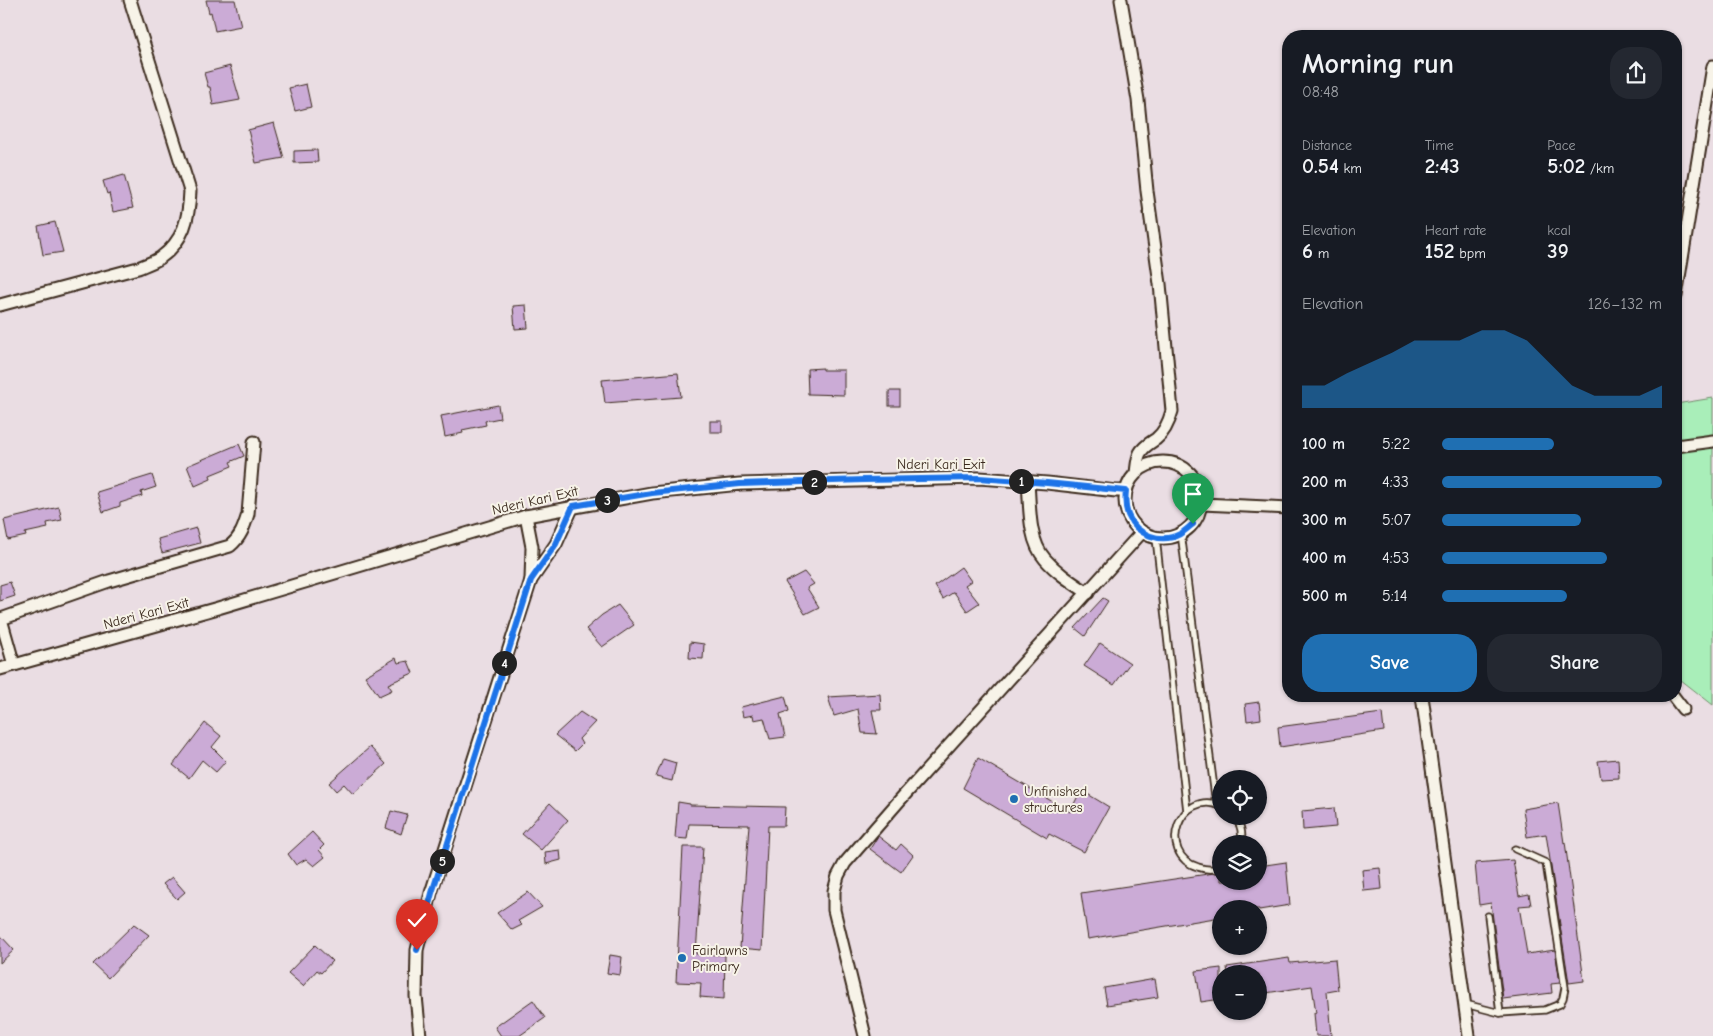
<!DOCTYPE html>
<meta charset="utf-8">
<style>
body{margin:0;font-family:"Comic Neue",sans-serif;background:#242831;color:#f1f3f6;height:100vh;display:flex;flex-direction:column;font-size:19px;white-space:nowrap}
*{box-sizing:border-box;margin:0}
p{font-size:16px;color:#9ea1a6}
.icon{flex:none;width:28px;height:28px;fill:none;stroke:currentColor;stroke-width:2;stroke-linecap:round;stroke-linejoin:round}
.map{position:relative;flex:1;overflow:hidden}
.side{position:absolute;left:1282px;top:30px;width:400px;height:672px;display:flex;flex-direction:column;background:#171b24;border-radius:20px;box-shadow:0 1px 4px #0004}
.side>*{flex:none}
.tools{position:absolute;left:1212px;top:770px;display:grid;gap:10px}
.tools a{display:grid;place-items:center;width:55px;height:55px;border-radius:50%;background:#171b24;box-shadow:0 1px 4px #0004;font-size:25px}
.pin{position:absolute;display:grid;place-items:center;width:42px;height:42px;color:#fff;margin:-51px -21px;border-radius:50% 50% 50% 0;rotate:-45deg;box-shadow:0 0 5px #0007}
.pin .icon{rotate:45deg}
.km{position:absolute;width:25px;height:25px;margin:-12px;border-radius:50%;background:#222;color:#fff;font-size:14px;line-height:25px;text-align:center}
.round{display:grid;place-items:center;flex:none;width:52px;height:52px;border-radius:20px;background:#242831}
.head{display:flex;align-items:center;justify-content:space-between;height:85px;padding:0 20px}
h1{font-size:28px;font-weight:700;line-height:38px}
.metrics{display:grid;grid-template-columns:repeat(3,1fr);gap:8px;height:85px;padding:5px 20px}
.metrics div{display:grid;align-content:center}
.metrics b{font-size:21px;font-weight:700}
.metrics small{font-size:14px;font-weight:400}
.metrics p{font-size:14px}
.chart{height:140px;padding:10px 20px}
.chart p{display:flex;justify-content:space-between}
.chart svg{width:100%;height:90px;margin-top:5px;fill:#1f6fb2;opacity:.7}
.cta{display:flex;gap:10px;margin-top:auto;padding:10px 20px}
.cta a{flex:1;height:58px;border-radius:20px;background:#1f6fb2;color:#fff;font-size:20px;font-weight:700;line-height:58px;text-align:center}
.cta a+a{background:#242831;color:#f1f3f6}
ul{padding:0 20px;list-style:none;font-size:16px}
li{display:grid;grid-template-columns:80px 60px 1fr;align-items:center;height:38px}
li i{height:12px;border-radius:6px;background:#1f6fb2}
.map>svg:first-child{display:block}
</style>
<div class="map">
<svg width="1713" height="1036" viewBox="0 0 1713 1036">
<rect width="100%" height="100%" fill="#eadde3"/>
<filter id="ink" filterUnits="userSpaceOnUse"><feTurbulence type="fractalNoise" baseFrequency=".02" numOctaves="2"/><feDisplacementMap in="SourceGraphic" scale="10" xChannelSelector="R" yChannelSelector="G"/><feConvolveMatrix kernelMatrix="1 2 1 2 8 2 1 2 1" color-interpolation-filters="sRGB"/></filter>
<g filter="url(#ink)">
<polygon fill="#a9eeb9" stroke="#728c6c" points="1713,398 1713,705 1676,676 1676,404"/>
<g fill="#cbabd6" stroke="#3b2a1e">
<polygon points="206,0 235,0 241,26 215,31 211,12 209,13"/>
<polygon points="230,66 240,100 213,105 210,87 208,87 204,73"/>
<polygon points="306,84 311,107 295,111 289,88"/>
<polygon points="274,123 284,158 256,163 248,130"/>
<polygon points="317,150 318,162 294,163 294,151"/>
<polygon points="124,175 133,208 113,212 109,193 107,194 103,181"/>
<polygon points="55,222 63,252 43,255 38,226"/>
<polygon points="526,305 528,328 515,329 513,306"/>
<polygon points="823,368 823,370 844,370 844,395 808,394 807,369"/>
<polygon points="678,373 681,397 605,403 602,380"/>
<rect x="889" y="391" width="11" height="15"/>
<polygon points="498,405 500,418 485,421 486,425 462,430 463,433 445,437 441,416"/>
<rect x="710" y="421" width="12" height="11"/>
<polygon points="239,444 244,456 230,462 232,466 210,475 211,479 195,486 187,466"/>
<polygon points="152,475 156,487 141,492 142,496 120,503 120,506 103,512 97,492"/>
<polygon points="59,507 62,520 47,523 48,528 25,533 26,536 8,540 4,520"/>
<polygon points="196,528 200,543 162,553 158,539"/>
<polygon points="961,567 971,581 965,585 979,603 967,611 954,592 943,599 935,586"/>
<polygon points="804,572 814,584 807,588 819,607 805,614 785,582"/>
<polygon points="10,582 15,596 0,601 0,585"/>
<polygon points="1103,598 1108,601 1085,636 1075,628"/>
<polygon points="618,605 634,625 602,647 586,629 602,615"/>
<polygon points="690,642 704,644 703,659 689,658"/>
<polygon points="1100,643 1130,663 1114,685 1084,666"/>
<polygon points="396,658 398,663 408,661 413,673 388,684 392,690 379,696 365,676"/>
<polygon points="880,694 881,710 872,710 877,734 862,733 858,709 834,716 828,697"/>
<polygon points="785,696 789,711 780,714 785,737 770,739 764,718 754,720 753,715 743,717 741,707"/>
<polygon points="1259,702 1261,719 1247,721 1245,704"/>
<polygon points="580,712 595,722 579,739 582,744 575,751 555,735"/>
<polygon points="1382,713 1384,731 1280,747 1278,727"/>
<polygon points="205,723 221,736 212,747 226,761 216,772 202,760 189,778 173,765"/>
<polygon points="370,747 386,764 353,794 344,784 336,791 329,783"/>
<polygon points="978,758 1070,812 1081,790 1109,807 1084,852 1049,834 1047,838 963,788"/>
<polygon points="663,759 676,763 672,781 656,777"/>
<polygon points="1618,759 1619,778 1601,779 1598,761"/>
<polygon points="678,802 690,804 690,805 785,807 784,826 768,826 762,950 740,948 749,825 689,824 687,839 675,838"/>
<polygon points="550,803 568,820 541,850 522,834"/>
<polygon points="1558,803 1564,843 1565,842 1584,981 1569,983 1546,834 1527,837 1523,809"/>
<polygon points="1334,808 1336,827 1303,830 1302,811"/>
<polygon points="391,811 407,815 401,834 386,828"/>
<polygon points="312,832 324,845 319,850 325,857 314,866 306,859 296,865 288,854"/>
<polygon points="878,836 896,850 901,844 913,855 901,872 870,849"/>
<polygon points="683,847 703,847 696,954 725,955 724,999 700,997 701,983 676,982"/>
<polygon points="560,850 561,860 546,864 545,852"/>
<polygon points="1513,860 1519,896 1529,894 1531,905 1519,906 1527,954 1555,950 1560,983 1551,984 1552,993 1503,999 1491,903 1479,905 1475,863"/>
<polygon points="1286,862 1290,905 1259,910 1259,909 1221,909 1221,917 1088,939 1081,893 1221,872 1221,881 1259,881 1259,866"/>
<polygon points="1380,868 1382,889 1364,891 1362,870"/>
<polygon points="172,877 185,892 177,899 163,884"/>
<polygon points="528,892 542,907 518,921 522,925 512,930 497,913"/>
<polygon points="134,924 149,935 108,978 93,964"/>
<polygon points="0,935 14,950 0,963"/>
<polygon points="315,945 332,961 321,973 317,970 303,986 288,973"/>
<polygon points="610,955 622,957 620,975 607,973"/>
<polygon points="1289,958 1290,963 1335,959 1338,990 1327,992 1331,1036 1316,1036 1314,1013 1316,1013 1312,986 1259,994 1259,974 1228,974 1227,967"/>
<polygon points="1221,968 1221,999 1201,1002 1196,971"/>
<polygon points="1155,979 1158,997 1107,1005 1104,988"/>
<polygon points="533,1000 545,1018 519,1036 501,1036 495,1027"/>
</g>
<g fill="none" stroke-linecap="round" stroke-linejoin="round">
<defs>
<g id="service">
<polyline points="1181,533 1216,804"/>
<polyline points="1156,538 1187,811"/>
<path d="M1221,806C1179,788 1156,855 1198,867C1206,870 1214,870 1221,867"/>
<path d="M1235,816C1241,826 1243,833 1241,844"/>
<polyline points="1488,916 1500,1013"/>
<polyline points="1465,1004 1500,1013 1545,1010 1560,1004 1563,998 1565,988 1546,863 1515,849"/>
</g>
<g id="minor">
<path d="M1121,0L1138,100L1147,191L1160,284L1172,411C1169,422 1165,432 1156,439C1150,443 1144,446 1140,453C1137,459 1137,466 1136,473"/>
<polyline points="1676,296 1713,66"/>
<path d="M0,305L138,268C145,265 154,262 160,258C184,241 189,218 190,191L130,0"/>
<polyline points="1676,446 1713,441"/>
<circle cx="1163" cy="500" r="38"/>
<path d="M1028,481C1030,506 1028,540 1045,559C1057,573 1073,583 1088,593"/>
<polyline points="1202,504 1289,508"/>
<polyline points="526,516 532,547 531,580 556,544 573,506"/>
<path d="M14,665L1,619L109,581L230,546C241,537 244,527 248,514L254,442"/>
<polyline points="0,669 218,608 526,516 652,493 740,484 979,478 1047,483 1116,491 1126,491"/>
<polyline points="1422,696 1469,1036"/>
<polyline points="1673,696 1683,709"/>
<polyline points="420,1036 416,996 417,950 431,893 531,580"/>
<polyline points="865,1036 834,910 834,891 838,876 845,863 899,801 1142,532"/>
</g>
</defs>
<use href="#service" stroke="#3b2a1e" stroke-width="9"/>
<use href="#minor" stroke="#3b2a1e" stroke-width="15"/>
<use href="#service" stroke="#f7f3e8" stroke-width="5.5"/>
<use href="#minor" stroke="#f7f3e8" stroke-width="11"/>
</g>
</g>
<g fill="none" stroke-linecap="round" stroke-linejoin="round" filter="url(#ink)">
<defs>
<path id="route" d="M417,950L432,893L531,580L556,544L573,506L652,493L740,484L864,480L979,478L1047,483L1126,491C1125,499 1125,507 1128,515C1136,535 1161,544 1180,534C1185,531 1189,527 1193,524"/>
</defs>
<use href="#route" stroke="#fff" stroke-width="10"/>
<use href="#route" stroke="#1a73e8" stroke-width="6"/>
</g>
<g fill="#1f6fb2" stroke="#f7f3e8" stroke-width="2">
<circle cx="1014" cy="799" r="5"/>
<circle cx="682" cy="958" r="5"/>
</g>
<g text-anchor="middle" stroke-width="4" stroke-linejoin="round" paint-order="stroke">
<g font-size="14" fill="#3b2a1e" stroke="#f7f3e8">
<text x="941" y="469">Nderi Kari Exit</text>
<text transform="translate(535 500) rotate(-13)" y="5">Nderi Kari Exit</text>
<text transform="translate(146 613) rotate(-15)" y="5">Nderi Kari Exit</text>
</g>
<g font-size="14" fill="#3b2a1e" stroke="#f7f3e8" text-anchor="start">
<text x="1024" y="796">Unfinished<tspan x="1024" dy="16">structures</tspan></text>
<text x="692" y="955">Fairlawns<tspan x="692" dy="16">Primary</tspan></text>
</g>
</g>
</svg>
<div class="tools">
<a><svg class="icon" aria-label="locate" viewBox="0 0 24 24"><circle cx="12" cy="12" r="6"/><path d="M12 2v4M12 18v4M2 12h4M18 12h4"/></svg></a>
<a><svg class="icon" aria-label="layers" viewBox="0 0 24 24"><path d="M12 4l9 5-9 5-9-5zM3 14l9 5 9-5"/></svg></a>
<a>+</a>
<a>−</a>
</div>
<div class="pin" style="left:1193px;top:524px;background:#1e9e55"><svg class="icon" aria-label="arrive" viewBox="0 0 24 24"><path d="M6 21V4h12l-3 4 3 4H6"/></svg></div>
<div class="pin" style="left:417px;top:950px;background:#d93025"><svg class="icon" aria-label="check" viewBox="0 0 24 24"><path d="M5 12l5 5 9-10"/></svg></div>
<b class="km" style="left:1021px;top:481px">1</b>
<b class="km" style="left:814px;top:482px">2</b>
<b class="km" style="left:607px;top:500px">3</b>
<b class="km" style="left:504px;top:663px">4</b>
<b class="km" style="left:442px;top:861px">5</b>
<section class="side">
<div class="head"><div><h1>Morning run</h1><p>08:48</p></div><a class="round"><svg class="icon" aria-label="share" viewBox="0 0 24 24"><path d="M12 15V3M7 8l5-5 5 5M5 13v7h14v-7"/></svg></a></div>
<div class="metrics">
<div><p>Distance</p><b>0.54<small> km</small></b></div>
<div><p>Time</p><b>2:43</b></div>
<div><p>Pace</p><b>5:02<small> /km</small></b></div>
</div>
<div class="metrics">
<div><p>Elevation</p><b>6<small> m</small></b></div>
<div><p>Heart rate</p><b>152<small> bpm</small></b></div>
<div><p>kcal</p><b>39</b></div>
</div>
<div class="chart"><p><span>Elevation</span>126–132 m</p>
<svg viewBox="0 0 160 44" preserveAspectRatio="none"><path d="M0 44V33L10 33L20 27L30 22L40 17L50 11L60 11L70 11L80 6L90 6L100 11L110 22L120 33L130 38L140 38L150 38L160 33V44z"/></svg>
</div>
<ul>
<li><b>100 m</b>5:22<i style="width:51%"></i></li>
<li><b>200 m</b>4:33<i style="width:100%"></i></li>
<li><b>300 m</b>5:07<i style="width:63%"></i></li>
<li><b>400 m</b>4:53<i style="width:75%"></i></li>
<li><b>500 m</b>5:14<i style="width:57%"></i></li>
</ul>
<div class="cta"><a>Save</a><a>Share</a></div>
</section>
</div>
